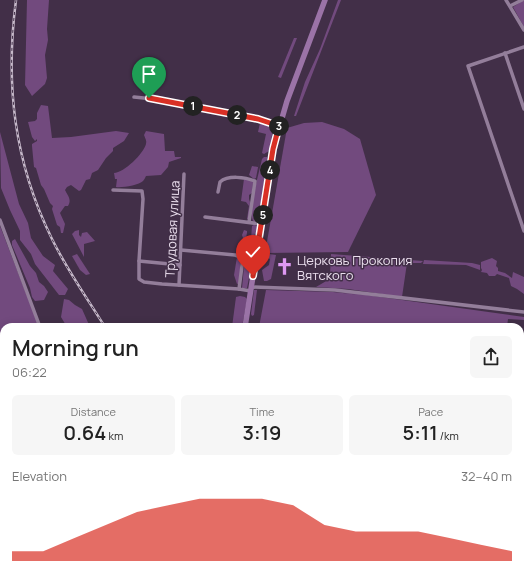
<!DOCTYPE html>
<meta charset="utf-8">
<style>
body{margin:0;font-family:Manrope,sans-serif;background:#f6f6f6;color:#222;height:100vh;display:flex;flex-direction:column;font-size:15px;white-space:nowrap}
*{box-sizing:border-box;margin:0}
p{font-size:13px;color:#767676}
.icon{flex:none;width:22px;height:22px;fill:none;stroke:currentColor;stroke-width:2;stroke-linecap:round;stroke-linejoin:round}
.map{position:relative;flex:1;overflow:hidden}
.details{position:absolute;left:0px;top:323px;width:524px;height:256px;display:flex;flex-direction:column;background:#fff;border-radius:12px 12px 0 0;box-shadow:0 2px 10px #0003}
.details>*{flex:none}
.pin{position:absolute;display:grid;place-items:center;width:34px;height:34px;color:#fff;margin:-41px -17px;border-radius:50% 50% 50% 0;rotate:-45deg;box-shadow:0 0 4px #0007}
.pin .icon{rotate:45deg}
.km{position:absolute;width:20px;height:20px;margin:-10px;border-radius:50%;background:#222;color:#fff;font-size:11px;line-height:20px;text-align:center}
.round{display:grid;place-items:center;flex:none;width:42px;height:42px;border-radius:6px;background:#f6f6f6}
.headline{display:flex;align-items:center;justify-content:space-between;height:68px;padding:0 12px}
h1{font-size:22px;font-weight:600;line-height:30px}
.figures{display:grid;grid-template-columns:repeat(3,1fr);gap:6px;height:68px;padding:4px 12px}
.figures div{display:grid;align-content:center;border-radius:6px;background:#f6f6f6;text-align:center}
.figures b{font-size:20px;font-weight:600}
.figures small{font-size:11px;font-weight:400}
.figures p{font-size:11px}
.chart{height:112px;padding:8px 12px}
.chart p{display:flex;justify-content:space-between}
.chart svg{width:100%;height:72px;margin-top:4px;fill:#d93025;opacity:.7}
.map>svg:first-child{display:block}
</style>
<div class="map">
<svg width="524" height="579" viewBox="0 0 524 579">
<rect width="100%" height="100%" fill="#422f48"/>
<g fill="#724a7e">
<polygon points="27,0 49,0 47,29 48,40 45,55 47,78 45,84 32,96 25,85"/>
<polygon points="338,0 341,0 296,116 294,116 305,82 320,49"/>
<polygon points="524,0 524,27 513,7"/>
<polygon points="294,38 297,38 281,78 278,77"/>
<path d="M41,105L48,106L52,138L71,137L116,131L129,133L124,141L113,148V151L106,158L98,170L92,173L90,179L86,180L81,190L79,191L71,185L67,187L65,190C68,196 72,200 68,206H65L60,213L65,224L63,233H61L60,227L57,225L52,209L53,206L50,203L44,189L41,185L36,168L34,167L32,146V144L37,141V139L35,141L32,137L28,122L35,121L37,119V113Z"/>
<polygon points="322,122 344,129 360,139 376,195 348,252 265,253 287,128 304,123"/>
<path d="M260,123C265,124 271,125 273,130L269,151L264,154L262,153L266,134L258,132Z"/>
<path d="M146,131L164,134L165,151H174L175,157H181V158L169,162L168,167L161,175L146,176C145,178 144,180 143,181C139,185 122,188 116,187L117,179H115L114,173C124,173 144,153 146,144C147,141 145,138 144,135Z"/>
<polygon points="0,132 19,204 28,223 31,238 43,256 55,265 53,271 68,289 65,295 59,295 35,264 31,254 20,240 20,231 10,210 1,188"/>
<polygon points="260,157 256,178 254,179 249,175 252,166 258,167"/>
<path d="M264,157H267V163L258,220L256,222L253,221C248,210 259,173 262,159Z"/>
<polygon points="244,179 253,180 253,183 252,193 249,195 249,199 250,202 249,219 247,219 249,206 246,202 241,201"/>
<polygon points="254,225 257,226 257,233 253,236 252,243 255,246 248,283 247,288 242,288 246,246 251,239 252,226"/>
<polygon points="0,226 39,327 4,327 4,417 0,419"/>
<polygon points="79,230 79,235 81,237 82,233 87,232 95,241 84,244 84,257 72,234 75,231"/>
<polygon points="244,230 247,231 247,233 243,253 241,254 239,253 238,249 243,238 242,235"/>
<polygon points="15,239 30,266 36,273 39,282 44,286 48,292 44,300 35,301 32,297 30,288 12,245 12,241"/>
<polygon points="77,254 90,274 86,275 80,270 72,256"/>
<polygon points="269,254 276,255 271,279 267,281 264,281 262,270 269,265 270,259 267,257"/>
<polygon points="331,254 423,261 421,263 407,263 402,297 348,289 316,287 328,280 330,275"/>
<polygon points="237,257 241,259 240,269 241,273 240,283 237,284 234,275"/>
<polygon points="492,258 497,261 496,266 498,268 498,271 505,273 512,278 513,272 524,277 524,294 517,289 511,286 509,278 497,274 495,276 489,276 487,273 481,272 482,270 481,268 481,262"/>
<polygon points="424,260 472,263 480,265 480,270 466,265 423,264"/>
<polygon points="254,290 257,290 254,315 252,316 251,314"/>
<polygon points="266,290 333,292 361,295 336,292 352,293 524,317 524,320 508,319 507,327 259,327"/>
<polygon points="240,296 245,297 247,299 242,327 232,327 236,297"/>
<polygon points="64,299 69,300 75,305 82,309 90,327 67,327 61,317"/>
<polygon points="520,358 524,358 524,579 303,579 301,577 303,575 520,575"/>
<polygon points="4,489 4,575 159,575 158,579 0,579 0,491"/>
<polygon points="220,575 238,575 240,579 222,579"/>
</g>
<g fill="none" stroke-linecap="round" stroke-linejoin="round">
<polyline stroke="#370144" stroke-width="1" points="520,371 524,372"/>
<g stroke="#937e9a" stroke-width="3.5">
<polyline points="506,0 524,30"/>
<polyline points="510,6 522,0"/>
<polyline points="524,47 468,66 524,231"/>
<polyline points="505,53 524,109"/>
<polyline points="134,97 163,100 258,119 279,126"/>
<polyline points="113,190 142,191 143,199 139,261 139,279 144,282 162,284 239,289"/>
<path d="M218,192L220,182C228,175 245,177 255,181L249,222"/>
<polyline points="205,217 261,224"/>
<polyline points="0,220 40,327"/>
<polyline points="181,250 235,255 243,258 239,289 251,291"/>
<polyline points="139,261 180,265"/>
<polyline points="179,285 184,174"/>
<polyline points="252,287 335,290 524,312"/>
<polyline points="0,541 4,538"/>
<polyline points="0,573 3,579"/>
<polyline points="192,575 197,579"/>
<polyline points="144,579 146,575"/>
</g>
<g stroke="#9779a0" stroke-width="5">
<polyline points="0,485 4,482"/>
<polyline points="162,579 163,575"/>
</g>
<g stroke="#9b73a7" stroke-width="5.5">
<polyline points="245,327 273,149 287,101 325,0"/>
<polyline points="279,575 283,579"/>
</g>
<defs>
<g id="rail">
<path d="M16,0C5,84 14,162 52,239C67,270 87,298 105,327"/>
<polyline points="249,575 251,579"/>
</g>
</defs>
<use href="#rail" stroke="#c6b9ca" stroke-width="2.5"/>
<use href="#rail" stroke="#422f48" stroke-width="1" stroke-dasharray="3" stroke-linecap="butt"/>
</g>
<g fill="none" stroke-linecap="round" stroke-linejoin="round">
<defs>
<polyline id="route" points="149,98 258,119 279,126 273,149 253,276"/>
</defs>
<use href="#route" stroke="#fff" stroke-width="8"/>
<use href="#route" stroke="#d93025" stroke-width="5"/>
</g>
<defs>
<symbol id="church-bare" viewBox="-9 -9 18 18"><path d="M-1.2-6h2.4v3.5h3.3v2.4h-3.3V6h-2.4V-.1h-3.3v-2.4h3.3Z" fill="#de98f2" stroke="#422f48" stroke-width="2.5" paint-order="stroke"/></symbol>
</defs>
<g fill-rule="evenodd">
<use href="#church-bare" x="272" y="254" width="25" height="25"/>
</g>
<g text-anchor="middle" stroke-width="3" stroke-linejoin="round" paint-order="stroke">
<g font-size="13" fill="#eadeed" stroke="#422f48">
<text transform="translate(172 229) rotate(-87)" y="5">Трудовая улица</text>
</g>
<g font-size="13" fill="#eadeed" stroke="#422f48" text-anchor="start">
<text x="297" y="265">Церковь Прокопия<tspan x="297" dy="15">Вятского</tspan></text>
</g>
</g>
</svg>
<div class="pin" style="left:149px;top:98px;background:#1e9e55"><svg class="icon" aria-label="arrive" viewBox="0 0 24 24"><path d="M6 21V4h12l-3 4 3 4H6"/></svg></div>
<div class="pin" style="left:253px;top:276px;background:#d93025"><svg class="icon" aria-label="check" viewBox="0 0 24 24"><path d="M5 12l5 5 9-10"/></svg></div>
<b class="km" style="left:193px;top:106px">1</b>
<b class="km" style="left:237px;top:115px">2</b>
<b class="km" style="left:279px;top:126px">3</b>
<b class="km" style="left:270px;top:170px">4</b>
<b class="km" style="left:263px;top:215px">5</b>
<section class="details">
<div class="headline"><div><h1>Morning run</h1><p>06:22</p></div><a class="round"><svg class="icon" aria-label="share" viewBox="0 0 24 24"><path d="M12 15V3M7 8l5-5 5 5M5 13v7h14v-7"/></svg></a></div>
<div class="figures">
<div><p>Distance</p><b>0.64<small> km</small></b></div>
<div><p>Time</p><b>3:19</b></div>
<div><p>Pace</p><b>5:11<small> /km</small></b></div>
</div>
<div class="chart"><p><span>Elevation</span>32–40 m</p>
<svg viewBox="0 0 160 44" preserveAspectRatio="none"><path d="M0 44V38L10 38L20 30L30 22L40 14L50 10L60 6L70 6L80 6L90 10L100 22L110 26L120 26L130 26L140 30L150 34L160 38V44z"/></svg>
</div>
</section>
</div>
